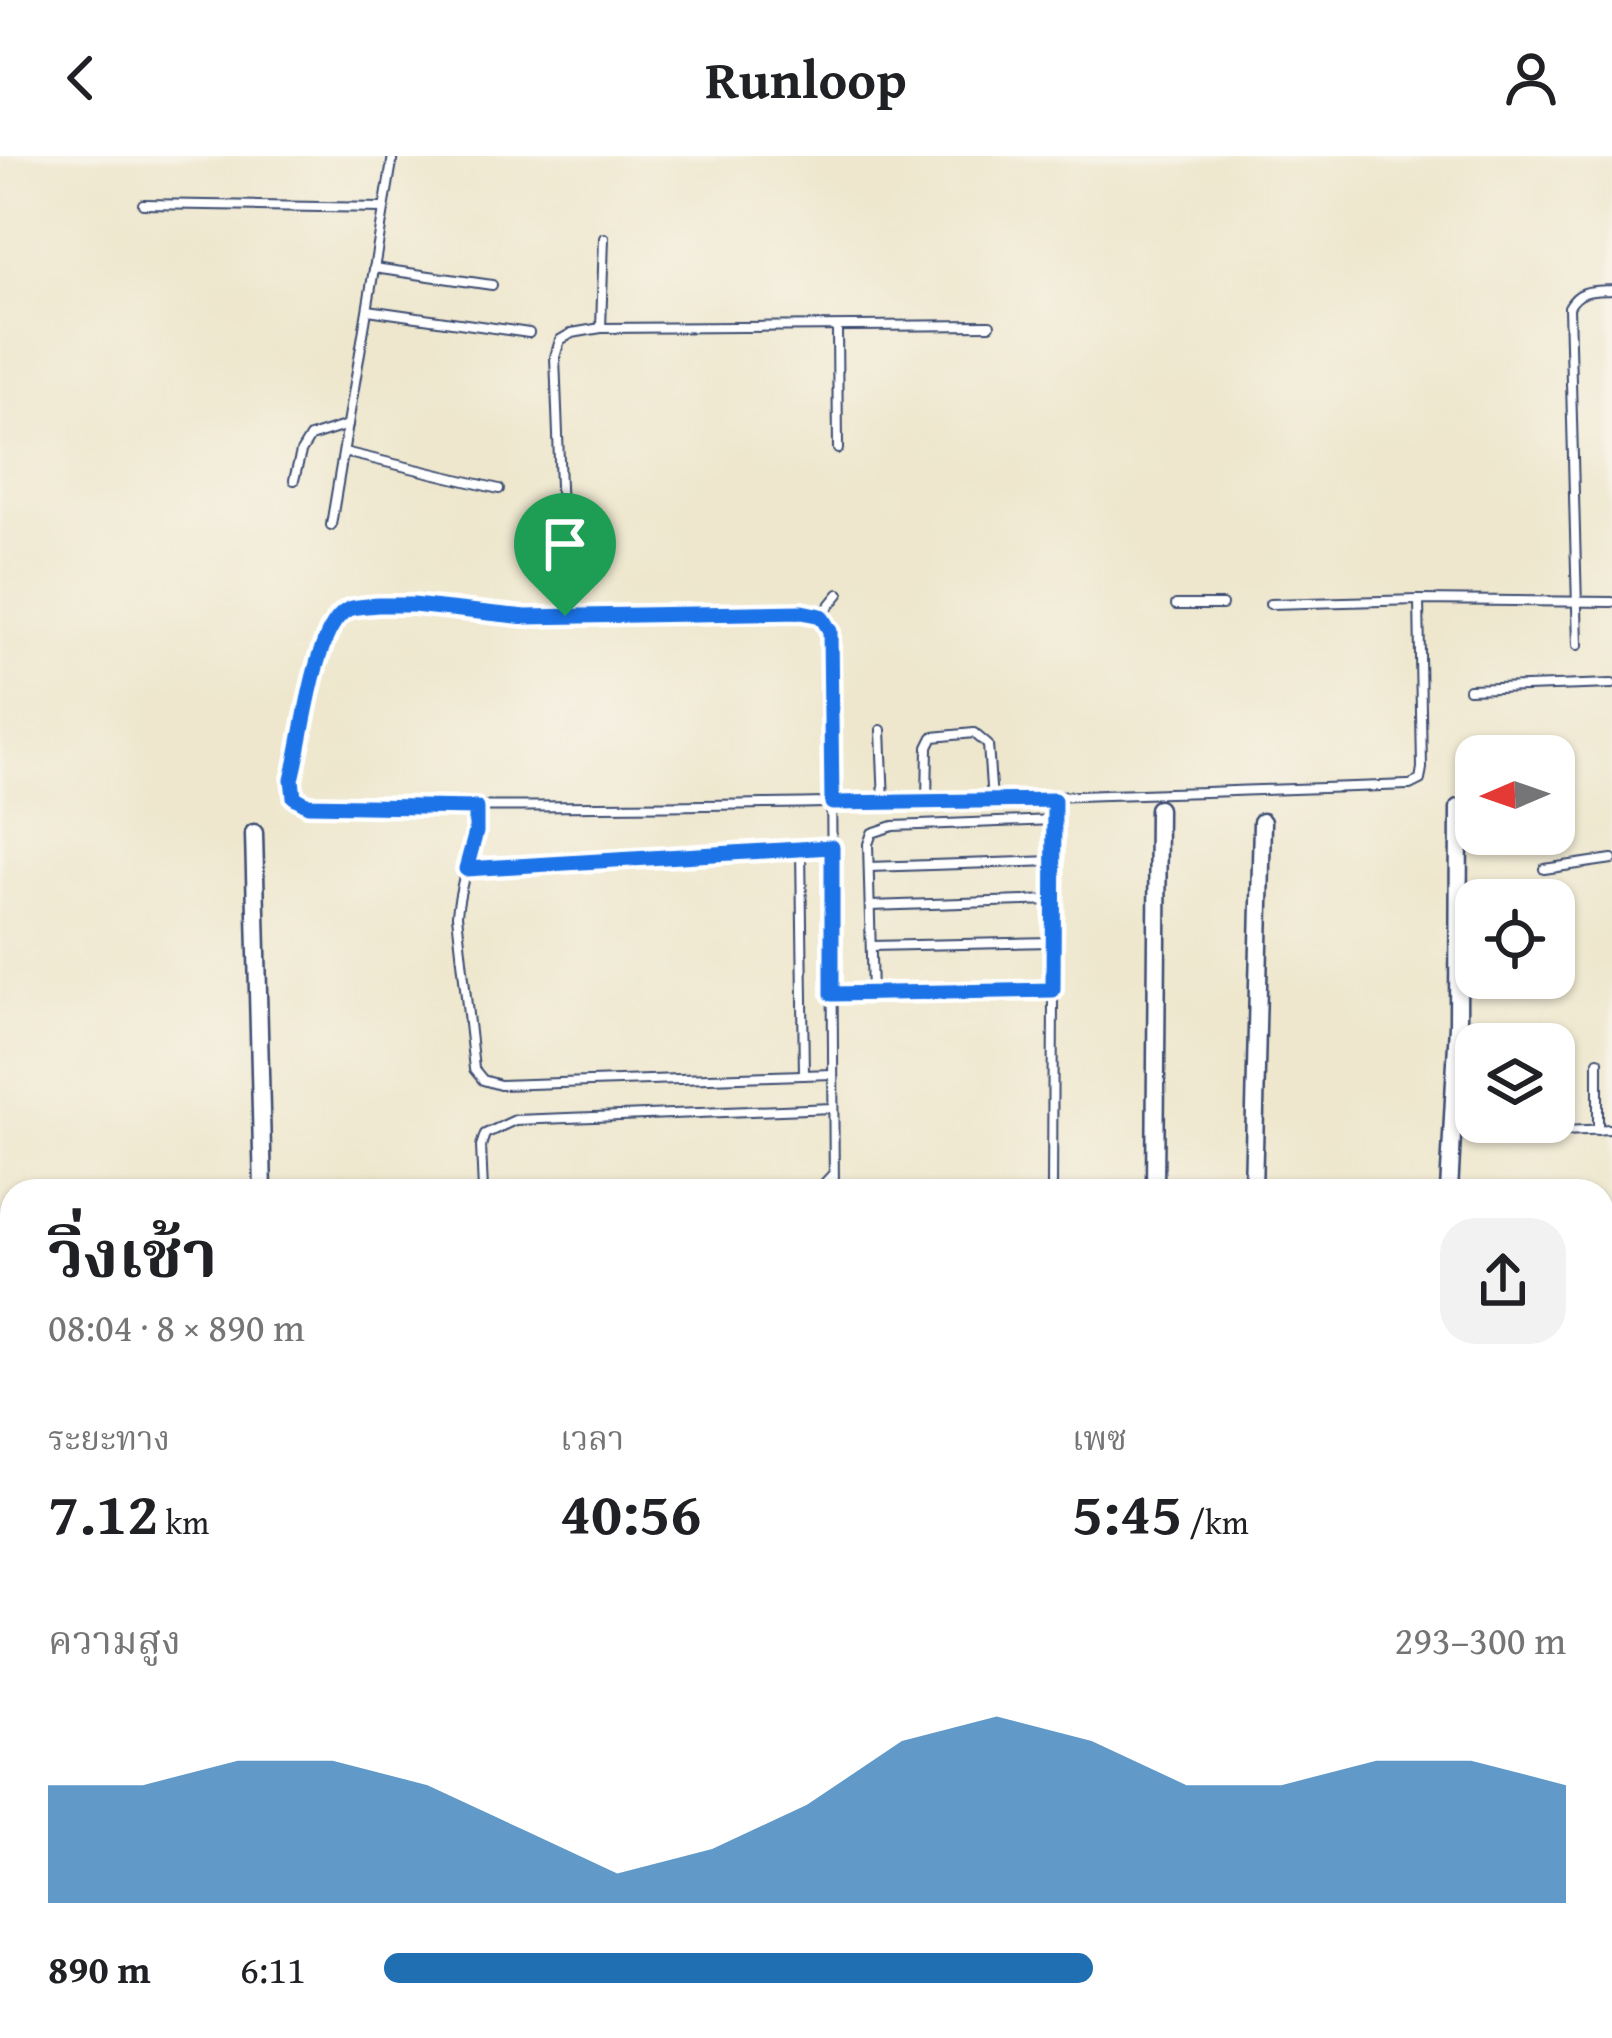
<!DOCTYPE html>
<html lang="th">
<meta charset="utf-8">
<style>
body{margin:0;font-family:"Gentium Book Plus","Noto Serif Thai",serif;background:#f2f2f2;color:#202124;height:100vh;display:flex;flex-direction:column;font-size:45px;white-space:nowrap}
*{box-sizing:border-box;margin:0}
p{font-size:39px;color:#757577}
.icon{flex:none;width:66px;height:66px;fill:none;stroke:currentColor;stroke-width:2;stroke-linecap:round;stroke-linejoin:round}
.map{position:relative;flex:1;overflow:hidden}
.sheet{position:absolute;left:0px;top:1023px;width:1614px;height:861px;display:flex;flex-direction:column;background:#fff;border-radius:36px 36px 0 0;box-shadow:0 3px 9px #0004}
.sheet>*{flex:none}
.needle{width:78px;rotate:268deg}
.buttons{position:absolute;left:1455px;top:579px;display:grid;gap:24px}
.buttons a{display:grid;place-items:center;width:120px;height:120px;border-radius:24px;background:#fff;box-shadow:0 3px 9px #0004;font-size:60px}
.pin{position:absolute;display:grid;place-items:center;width:102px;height:102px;color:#fff;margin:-123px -51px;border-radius:50% 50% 50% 0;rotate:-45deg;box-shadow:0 0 12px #0007}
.pin .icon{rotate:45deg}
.round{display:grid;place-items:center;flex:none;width:126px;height:126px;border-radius:36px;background:#f2f2f2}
.head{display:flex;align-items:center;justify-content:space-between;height:204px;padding:0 48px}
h1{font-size:66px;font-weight:700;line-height:90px}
.figures{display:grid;grid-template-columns:repeat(3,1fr);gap:18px;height:204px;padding:12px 48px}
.figures div{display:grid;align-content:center}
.figures b{font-size:60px;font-weight:700}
.figures small{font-size:33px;font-weight:400}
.figures p{font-size:33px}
.chart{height:336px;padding:24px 48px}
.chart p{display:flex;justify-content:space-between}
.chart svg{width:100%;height:216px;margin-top:12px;fill:#1f6fb2;opacity:.7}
ul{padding:0 48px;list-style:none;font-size:39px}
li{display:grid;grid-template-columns:192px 144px 1fr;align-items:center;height:90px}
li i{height:30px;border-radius:15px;background:#1f6fb2}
header{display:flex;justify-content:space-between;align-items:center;height:156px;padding:0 48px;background:#fff;font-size:54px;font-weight:700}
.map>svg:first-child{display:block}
</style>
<header><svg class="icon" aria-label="back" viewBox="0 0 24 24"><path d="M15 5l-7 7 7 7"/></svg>Runloop<svg class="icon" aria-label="person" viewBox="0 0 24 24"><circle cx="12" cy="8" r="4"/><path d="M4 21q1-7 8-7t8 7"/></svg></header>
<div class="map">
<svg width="1612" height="1882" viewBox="0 0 1612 1882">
<rect width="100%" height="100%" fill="#f7f3e8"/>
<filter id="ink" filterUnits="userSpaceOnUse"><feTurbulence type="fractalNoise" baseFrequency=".00833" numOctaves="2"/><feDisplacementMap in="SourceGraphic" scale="24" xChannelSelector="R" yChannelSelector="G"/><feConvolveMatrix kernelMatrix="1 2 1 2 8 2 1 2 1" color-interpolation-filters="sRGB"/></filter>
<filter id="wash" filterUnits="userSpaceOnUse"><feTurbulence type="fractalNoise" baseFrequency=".004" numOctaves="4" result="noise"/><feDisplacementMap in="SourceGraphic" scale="48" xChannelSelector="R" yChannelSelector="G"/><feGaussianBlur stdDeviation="2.7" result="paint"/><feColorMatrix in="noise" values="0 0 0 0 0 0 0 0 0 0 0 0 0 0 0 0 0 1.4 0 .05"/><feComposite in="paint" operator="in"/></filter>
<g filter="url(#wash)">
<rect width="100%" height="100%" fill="#eee7cd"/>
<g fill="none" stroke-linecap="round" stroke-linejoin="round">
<polyline stroke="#5bb4d8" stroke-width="18" points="0,1668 12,1672"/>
</g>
</g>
<g filter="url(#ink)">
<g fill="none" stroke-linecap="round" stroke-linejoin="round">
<defs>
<g id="lane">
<polyline points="143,48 384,52"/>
<polyline points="374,112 492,129"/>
<polyline points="368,154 529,177"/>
<polyline points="837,171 838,293"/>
<polyline points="601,172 604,82"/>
<polyline points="344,296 499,333"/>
<polyline points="294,324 301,296 310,281 348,269"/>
<polyline points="331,369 393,0"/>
<polyline points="1270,448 1419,444"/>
<polyline points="1176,449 1222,449"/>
<path d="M565,460C510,462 396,437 352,452C344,455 336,463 332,471C307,517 307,574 292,623L294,641L307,649C675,655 1042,642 1410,629L1420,624L1422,612L1419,444L1612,446"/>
<polyline points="821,460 839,438"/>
<path d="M1578,489L1569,151C1579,133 1593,135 1612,134"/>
<polyline points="1469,533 1612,528"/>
<polyline points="881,574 884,646"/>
<polyline points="927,646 928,591 933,581 974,577 988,589 992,645"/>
<path d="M475,652C477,690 460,721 457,759L474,913L483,924L500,929L833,918"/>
<polyline points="801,693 804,919"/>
<polyline points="869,711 1053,705"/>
<polyline points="466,713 832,691"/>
<polyline points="1544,713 1612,703"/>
<polyline points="870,750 1053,744"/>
<polyline points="871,790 1053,786"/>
<polyline points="872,838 868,688 872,677 893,670 1054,664"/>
<polyline points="832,839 1053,834"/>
<polyline points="1598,905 1598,974"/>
<polyline points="1486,978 1612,973"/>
<polyline points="483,1035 481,990 485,978 515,964 833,952"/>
<polyline points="817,1035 832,1019"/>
<polyline points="834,1035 830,475 821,460 802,456 565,460 555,201 560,184 572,177 601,172 990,169"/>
<polyline points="1052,1035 1054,643"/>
<polyline points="1602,1416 1612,1416"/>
<polyline points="1602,1574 1612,1574"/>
<polyline points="1602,1718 1612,1719"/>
<polyline points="239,1872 245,1882"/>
<polyline points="1437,1881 1437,1882"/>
<polyline points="112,1882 116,1872"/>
<polyline points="214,1882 214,1872"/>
<polyline points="271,1882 280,1872"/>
<polyline points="370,1882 371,1872"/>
<polyline points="464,1882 465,1872"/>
<polyline points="720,1882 722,1872"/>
<polyline points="1510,1882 1510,1878"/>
</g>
<g id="street">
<polyline points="254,677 263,1035"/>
<polyline points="1155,1035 1158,653"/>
<polyline points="1253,1035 1262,666"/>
<polyline points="1449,1035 1458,869 1459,652"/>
<polyline points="1602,1108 1612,1108"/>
<polyline points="1602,1131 1612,1131"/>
<polyline points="1602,1542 1612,1543"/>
<polyline points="1602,1792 1612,1793"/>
<polyline points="0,1851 12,1855"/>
<polyline points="58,1872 86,1882"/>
</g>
</defs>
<use href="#lane" stroke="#3b4b6f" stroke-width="12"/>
<use href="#street" stroke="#3b4b6f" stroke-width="21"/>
<use href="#lane" stroke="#fff" stroke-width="8"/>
<use href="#street" stroke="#fff" stroke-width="16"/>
</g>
</g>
<g fill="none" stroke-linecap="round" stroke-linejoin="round" filter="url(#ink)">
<defs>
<path id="route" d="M378,449H413L526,461L802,456L821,460L830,475L832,647L1054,644L1053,834L832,838V691L466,713L476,676V652L308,649L294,641L292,623C303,586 313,469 349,453C357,450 369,450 378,449Z"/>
</defs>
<use href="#route" stroke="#fff" stroke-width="24"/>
<use href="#route" stroke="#1a73e8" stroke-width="15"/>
</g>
</svg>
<div class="buttons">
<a><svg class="needle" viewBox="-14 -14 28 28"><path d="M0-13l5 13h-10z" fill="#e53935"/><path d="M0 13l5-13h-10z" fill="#757577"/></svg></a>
<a><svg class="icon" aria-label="locate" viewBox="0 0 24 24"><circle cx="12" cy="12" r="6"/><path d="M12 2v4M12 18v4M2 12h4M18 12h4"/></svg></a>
<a><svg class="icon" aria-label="layers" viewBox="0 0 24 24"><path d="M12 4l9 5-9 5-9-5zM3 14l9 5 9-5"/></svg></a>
</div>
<div class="pin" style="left:565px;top:460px;background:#1e9e55"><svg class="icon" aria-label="arrive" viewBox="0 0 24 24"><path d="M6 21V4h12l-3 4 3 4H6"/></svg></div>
<section class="sheet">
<div class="head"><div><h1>วิ่งเช้า</h1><p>08:04 · 8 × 890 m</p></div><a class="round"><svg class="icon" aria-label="share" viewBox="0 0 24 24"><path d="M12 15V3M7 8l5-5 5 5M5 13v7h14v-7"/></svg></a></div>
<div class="figures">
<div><p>ระยะทาง</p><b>7.12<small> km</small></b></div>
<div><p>เวลา</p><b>40:56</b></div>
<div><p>เพซ</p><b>5:45<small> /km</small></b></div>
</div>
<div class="chart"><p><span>ความสูง</span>293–300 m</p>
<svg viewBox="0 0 160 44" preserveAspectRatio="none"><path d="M0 44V20L10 20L20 15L30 15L40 20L50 29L60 38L70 33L80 24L90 11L100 6L110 11L120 20L130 20L140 15L150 15L160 20V44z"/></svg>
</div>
<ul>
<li><b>890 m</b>6:11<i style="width:60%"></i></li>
</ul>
</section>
</div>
